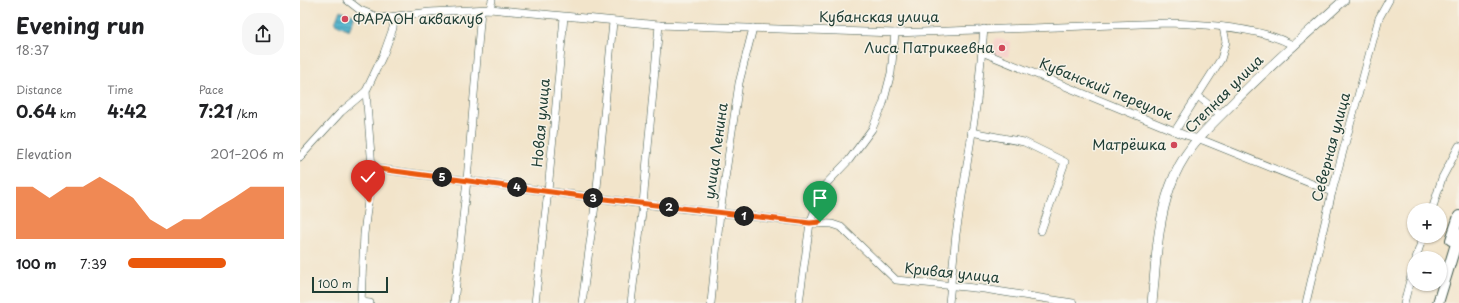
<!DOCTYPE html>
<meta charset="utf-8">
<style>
body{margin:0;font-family:"Playpen Sans",sans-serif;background:#f6f6f6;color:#202124;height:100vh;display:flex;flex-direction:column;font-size:15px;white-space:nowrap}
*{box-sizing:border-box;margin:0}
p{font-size:13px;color:#757577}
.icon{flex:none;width:22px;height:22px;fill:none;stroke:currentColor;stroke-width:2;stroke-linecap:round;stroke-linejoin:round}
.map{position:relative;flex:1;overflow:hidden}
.side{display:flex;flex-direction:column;background:#fff;width:300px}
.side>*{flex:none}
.fabs{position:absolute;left:1107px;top:203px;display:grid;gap:8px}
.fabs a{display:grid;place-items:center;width:40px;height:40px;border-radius:50%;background:#fff;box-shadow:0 1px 3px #0004;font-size:20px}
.scale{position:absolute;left:12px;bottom:10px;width:76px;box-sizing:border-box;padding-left:4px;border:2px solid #1f3d34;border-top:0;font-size:11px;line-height:14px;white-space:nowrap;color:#1f3d34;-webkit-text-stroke:3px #f7f3e8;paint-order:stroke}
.pin{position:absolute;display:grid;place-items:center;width:34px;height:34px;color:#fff;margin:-41px -17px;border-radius:50% 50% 50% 0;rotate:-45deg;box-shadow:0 0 4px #0007}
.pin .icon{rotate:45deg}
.km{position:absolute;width:20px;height:20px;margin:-10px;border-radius:50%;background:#222;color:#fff;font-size:11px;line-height:20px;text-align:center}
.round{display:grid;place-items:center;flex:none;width:42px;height:42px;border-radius:16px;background:#f6f6f6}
.headline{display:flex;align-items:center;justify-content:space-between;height:68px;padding:0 16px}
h1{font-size:22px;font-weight:700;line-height:30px}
.stats{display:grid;grid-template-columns:repeat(3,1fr);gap:6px;height:68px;padding:4px 16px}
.stats div{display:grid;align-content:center}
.stats b{font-size:17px;font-weight:700}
.stats small{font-size:11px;font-weight:400}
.stats p{font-size:11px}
.chart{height:112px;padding:8px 16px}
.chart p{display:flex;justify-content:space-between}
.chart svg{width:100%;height:72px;margin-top:4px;fill:#ea580c;opacity:.7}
ul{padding:0 16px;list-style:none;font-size:13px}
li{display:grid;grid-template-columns:64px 48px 1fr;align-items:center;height:30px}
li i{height:10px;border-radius:5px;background:#ea580c}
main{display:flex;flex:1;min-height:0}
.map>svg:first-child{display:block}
</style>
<main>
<section class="side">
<div class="headline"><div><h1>Evening run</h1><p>18:37</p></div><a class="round"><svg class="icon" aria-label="share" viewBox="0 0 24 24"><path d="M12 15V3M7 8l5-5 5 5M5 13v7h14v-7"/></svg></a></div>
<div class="stats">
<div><p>Distance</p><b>0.64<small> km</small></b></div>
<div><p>Time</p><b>4:42</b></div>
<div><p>Pace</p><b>7:21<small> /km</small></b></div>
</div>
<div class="chart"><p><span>Elevation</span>201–206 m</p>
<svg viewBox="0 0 160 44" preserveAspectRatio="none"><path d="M0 44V12L10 12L20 19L30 12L40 12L50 6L60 12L70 19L80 32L90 38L100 32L110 32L120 25L130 19L140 12L150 12L160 12V44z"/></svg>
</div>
<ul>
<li><b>100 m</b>7:39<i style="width:63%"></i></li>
</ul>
</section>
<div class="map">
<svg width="1159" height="303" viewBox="0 0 1159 303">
<defs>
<pattern id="water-rules" width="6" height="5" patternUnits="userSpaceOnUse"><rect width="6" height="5" fill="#4cb0cb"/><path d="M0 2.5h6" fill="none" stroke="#3f90a6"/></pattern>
</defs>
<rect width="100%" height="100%" fill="#f7f3e8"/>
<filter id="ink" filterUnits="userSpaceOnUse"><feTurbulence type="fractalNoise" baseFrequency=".025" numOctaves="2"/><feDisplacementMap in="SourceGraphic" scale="8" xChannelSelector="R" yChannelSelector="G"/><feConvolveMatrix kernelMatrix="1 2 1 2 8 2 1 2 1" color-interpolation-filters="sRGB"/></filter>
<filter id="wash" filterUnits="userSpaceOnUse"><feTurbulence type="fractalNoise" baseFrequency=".012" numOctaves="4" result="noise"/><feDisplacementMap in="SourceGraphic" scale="16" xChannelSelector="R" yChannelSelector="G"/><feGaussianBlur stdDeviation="0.9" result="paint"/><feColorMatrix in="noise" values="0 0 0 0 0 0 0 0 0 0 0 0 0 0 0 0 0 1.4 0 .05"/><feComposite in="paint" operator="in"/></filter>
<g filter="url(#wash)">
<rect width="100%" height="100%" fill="#f2e4ca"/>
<polygon fill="#f7d0ca" points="695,38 711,42 708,57 692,54"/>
<polygon fill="url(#water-rules)" stroke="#367680" points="40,10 55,16 49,30 35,23"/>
</g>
<g filter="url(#ink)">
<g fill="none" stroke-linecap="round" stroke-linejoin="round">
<defs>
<g id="minor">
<path d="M47,0L60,10L80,18L130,12L190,9L359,25L595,33L868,23C903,24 965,28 994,46"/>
<polyline points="190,9 192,0"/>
<polyline points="682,52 882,134 905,141 1032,192"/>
<polyline points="898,96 921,115"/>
<polyline points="875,131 921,59 926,42 923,27"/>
<polyline points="671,132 724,142 765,162 741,231"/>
<polyline points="0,157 41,112 66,91"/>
<polyline points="72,168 343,204 510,223 532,224 541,227 596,280 684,289 773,303"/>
<polyline points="1132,210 1142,178 1159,146"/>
<polyline points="1116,258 1123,236"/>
<polyline points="61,302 70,303"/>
<polyline points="61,303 64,234 72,168 66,91 84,53 93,28 94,17"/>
<polyline points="154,303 167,180 181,10"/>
<polyline points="235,303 248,191 264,17"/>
<polyline points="282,303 296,198 313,22"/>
<polyline points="331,303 343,204 359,25"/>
<polyline points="411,303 420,213 439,83 453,28"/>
<polyline points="499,303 510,223 524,186 549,160 572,129 583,104 591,73 595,33"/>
<polyline points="649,303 656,234 677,101 684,29"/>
<polyline points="1006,303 1032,192 1079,18 1089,0"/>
<polyline points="1104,303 1114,265"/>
</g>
<path id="major" d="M852,303C856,264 857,223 870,187C883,149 906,130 933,103C968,67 1007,34 1044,0"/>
<g id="highway">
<polyline points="1151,240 1159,216"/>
<polyline points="1138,303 1159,234"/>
</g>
</defs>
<use href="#minor" stroke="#3f564a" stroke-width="8"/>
<use href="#major" stroke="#3f564a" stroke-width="10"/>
<use href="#highway" stroke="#3f564a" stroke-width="12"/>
<use href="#minor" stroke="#fff" stroke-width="7"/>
<use href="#major" stroke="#fff" stroke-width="9"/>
<use href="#highway" stroke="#fff" stroke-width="10"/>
</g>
</g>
<g fill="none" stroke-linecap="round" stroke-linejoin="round" filter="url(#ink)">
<defs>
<polyline id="route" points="68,201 72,168 296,198 510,223 520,222"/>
</defs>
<use href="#route" stroke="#fff" stroke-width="8"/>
<use href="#route" stroke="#ea580c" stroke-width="5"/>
</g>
<g fill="#d1495b" stroke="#f7f3e8" stroke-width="1.5">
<circle cx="45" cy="19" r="4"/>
<circle cx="702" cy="48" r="4"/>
<circle cx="874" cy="145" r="4"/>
</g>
<g text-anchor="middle" stroke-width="3" stroke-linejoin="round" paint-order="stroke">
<g font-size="14" fill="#1f3d34" stroke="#f7f3e8">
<text x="579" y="22">Кубанская улица</text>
<text transform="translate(806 89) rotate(22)" y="5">Кубанский переулок</text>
<text transform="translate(924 94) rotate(-45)" y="5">Степная улица</text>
<text transform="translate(241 123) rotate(-85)" y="5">Новая улица</text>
<text transform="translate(1031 147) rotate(-75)" y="5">Северная улица</text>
<text transform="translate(416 151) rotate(-82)" y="5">улица Ленина</text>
<text transform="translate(652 273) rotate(6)" y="5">Кривая улица</text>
</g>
<g font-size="14" fill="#1f3d34" stroke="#f7f3e8" text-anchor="end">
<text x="53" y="24" text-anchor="start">ФАРАОН акваклуб</text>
<text x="694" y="53">Лиса Патрикеевна</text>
<text x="866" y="150">Матрёшка</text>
</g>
</g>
</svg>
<div class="fabs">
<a>+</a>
<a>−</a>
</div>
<div class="scale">100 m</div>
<div class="pin" style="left:520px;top:222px;background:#1e9e55"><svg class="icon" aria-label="arrive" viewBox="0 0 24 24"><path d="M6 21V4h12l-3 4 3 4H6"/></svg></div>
<div class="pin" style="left:68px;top:201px;background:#d93025"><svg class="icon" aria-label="check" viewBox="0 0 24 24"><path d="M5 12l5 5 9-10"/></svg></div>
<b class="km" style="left:444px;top:216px">1</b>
<b class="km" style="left:369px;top:207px">2</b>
<b class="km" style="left:293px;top:198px">3</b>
<b class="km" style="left:217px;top:187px">4</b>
<b class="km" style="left:142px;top:177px">5</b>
</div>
</main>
